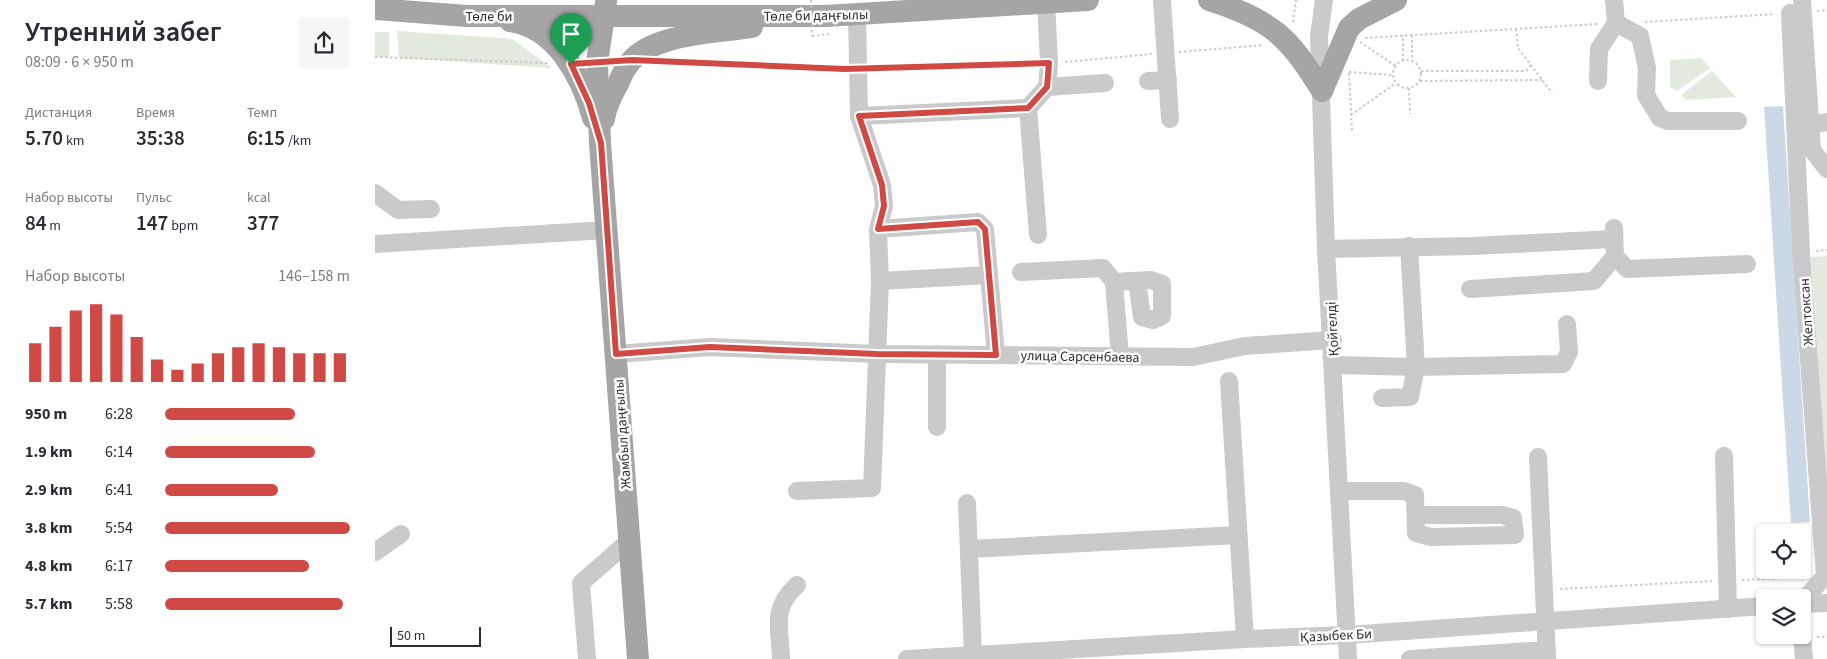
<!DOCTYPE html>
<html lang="ru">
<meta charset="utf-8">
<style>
body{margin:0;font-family:"Source Sans 3",sans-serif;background:#f7f7f7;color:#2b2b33;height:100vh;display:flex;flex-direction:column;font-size:19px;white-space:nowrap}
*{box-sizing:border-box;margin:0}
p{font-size:16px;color:#7c7c81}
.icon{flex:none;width:28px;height:28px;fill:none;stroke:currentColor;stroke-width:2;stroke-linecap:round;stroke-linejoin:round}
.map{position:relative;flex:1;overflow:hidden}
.side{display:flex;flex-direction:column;background:#fff;width:375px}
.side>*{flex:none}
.buttons{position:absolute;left:1381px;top:524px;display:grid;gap:10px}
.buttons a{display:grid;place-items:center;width:55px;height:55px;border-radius:5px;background:#fff;box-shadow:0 1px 4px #0004;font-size:25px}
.scale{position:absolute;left:15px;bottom:12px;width:91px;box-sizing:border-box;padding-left:5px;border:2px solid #2d2d2d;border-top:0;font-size:14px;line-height:18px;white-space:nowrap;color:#2d2d2d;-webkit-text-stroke:4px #fff;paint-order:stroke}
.pin{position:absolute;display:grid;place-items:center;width:42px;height:42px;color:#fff;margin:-51px -21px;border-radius:50% 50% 50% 0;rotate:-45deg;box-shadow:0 0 5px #0007}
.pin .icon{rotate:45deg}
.round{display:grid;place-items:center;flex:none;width:52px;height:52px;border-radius:5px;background:#f7f7f7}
.summary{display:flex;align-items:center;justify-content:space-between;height:85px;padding:0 25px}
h1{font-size:28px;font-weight:600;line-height:38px}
.figures{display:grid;grid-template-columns:repeat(3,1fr);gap:8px;height:85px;padding:5px 25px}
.figures div{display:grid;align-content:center}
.figures b{font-size:21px;font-weight:600}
.figures small{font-size:14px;font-weight:400}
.figures p{font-size:14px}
.chart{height:140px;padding:10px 25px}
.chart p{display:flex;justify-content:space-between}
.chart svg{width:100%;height:90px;margin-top:5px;stroke:#cf4a45;stroke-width:6}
ul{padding:0 25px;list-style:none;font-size:16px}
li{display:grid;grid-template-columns:80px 60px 1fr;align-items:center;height:38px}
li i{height:12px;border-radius:6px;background:#cf4a45}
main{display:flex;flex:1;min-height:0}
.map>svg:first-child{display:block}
</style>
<main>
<section class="side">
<div class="summary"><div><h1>Утренний забег</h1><p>08:09 · 6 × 950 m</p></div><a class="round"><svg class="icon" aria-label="share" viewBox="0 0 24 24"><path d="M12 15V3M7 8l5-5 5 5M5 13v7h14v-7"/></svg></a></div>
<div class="figures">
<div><p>Дистанция</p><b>5.70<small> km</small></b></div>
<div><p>Время</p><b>35:38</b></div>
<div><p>Темп</p><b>6:15<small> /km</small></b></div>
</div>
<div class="figures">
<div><p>Набор высоты</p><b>84<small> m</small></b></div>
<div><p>Пульс</p><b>147<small> bpm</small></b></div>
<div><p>kcal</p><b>377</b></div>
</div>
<div class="chart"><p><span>Набор высоты</span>146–158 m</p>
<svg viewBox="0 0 160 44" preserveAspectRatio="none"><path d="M5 44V25M15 44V17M25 44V9M35 44V6M45 44V11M55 44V22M65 44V33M75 44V38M85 44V35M95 44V30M105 44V27M115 44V25M125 44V27M135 44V30M145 44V30M155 44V30"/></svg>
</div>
<ul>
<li><b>950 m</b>6:28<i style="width:70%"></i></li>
<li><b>1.9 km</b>6:14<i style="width:81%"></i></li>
<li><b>2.9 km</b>6:41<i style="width:61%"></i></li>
<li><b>3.8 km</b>5:54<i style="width:100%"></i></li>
<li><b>4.8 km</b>6:17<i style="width:78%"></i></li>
<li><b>5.7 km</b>5:58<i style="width:96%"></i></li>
</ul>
</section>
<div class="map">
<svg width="1452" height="659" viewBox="0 0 1452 659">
<rect width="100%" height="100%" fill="#fff"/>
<g fill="#e2e9dd">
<polygon points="22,31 137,39 177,68 24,58"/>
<rect x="0" y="32" width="14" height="25"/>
<polygon points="1326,58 1335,68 1302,91 1295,87 1295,60"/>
<polygon points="1337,71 1361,97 1312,100 1306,95"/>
<polygon points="1452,256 1452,488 1436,257"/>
</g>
<polygon fill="#cbd9e7" points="1408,106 1435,522 1416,523 1389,107"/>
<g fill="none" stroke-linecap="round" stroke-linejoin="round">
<g stroke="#cacaca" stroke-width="2" stroke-dasharray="2.5 2.5" stroke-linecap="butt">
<polyline points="1442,11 1452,10"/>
<polyline points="918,22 921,0"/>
<polyline points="1270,22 1400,14"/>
<polyline points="1141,29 1143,48 1177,93"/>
<polyline points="1037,35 1037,61"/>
<polyline points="437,36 454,34"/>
<polyline points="990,38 1223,24"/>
<polyline points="985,42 1021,66"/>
<polyline points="804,52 889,45"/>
<polyline points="0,57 173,63"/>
<circle cx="1032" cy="74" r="14"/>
<polyline points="287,61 468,69"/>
<polyline points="1028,61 1028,35"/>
<polyline points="690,62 777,54"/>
<polyline points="497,68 660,63"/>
<polyline points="1046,71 1151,71 1156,65"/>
<polyline points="974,72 1017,75"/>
<polyline points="974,73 977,131"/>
<polyline points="1045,81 1167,80"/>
<polyline points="1034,88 1035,114"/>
<polyline points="976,115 1021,83"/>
<polyline points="1441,251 1452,250"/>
<polyline points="1367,580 1430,577"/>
<polyline points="1185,589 1337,581"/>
<polyline points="1442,637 1452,637"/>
</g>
<g stroke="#cacaca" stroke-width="18">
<polyline points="787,0 795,119"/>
<polyline points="949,0 944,36 951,249 973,659"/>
<polyline points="1427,0 1437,150 1452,169"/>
<polyline points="1415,13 1426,252 1450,576 1428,601"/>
<polyline points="1241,23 1265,36 1272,68 1271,95 1285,118 1293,121 1363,121"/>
<polyline points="773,81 793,80"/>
<polyline points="1223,81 1224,49 1241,23 1239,0"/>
<polyline points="672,87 730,83"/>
<polyline points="653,108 663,235"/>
<polyline points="484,116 653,108 672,87 674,63 671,1"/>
<polyline points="1436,125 1452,122"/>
<polyline points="0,193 23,210 56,209"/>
<polyline points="1239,228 1240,256 1252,269 1372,264"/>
<polyline points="503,229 603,222 610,229 621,355"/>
<polyline points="0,244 232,230"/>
<polyline points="951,249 1098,246 1239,239"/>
<polyline points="646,272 728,268 739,282 745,356"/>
<polyline points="505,281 614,275"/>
<polyline points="739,282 776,280 787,284 787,316 778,320 767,317 762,281"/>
<polyline points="1095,289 1219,281 1240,256"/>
<polyline points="241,354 335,347 502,354 818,357 870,346 958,340"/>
<polyline points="562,354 562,427"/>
<polyline points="959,365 1041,367 1188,364 1194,352 1192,324"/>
<polyline points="854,381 870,639"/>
<polyline points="1007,398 1035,397 1041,367 1034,246"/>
<polyline points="1349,456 1353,609"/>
<polyline points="1163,457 1172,659"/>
<polyline points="422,491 497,488 505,281 503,229 509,206 507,185 484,116 482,14"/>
<polyline points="965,491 1029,491 1040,495 1041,533 1056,537 1140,535 1138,518 1127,515 1041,515"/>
<polyline points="592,503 598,655"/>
<polyline points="594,549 863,535"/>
<polyline points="0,552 26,534"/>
<polyline points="1428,604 1452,603"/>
<polyline points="1427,635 1429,659"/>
<polyline points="212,659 206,583 254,541"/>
<path d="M406,659C405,627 396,609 422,585"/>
<polyline points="532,659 870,639 972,635 1390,606"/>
<polyline points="1035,659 1172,650"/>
</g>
<g stroke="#a5a5a5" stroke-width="22">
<path d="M834,0C895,19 915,37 947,91"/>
<polyline points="231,2 222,63 225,143 263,659"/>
<polyline points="0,9 92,16 450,16 713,0"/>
<path d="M135,21C181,27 207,77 218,118"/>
<polyline points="947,91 974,28 984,19 1021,0"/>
<path d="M229,119C231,106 236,96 243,84C246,76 251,67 256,61C280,33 342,33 377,27"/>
</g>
<polyline stroke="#cacaca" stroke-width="2" stroke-dasharray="2.5 2.5" stroke-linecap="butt" points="436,0 437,36"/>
</g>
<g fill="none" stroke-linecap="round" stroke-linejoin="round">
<defs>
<polygon id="route" points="257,60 470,69 674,63 672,87 653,108 484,116 507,185 509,206 503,229 603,222 610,229 621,355 502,354 335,347 241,354 226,143 214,103 196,64"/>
</defs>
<use href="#route" stroke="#fff" stroke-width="10"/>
<use href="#route" stroke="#cf4a45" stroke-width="6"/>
</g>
<g text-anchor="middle" stroke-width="5" stroke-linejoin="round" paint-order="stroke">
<g font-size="14" fill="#2d2d2d" stroke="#fff">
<text transform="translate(441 15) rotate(-1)" y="5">Төле би даңғылы</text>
<text x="114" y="21">Төле би</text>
<text transform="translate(1431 312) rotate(-94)" y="5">Желтоксан</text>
<text transform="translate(957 329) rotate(-93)" y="5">Қойгелді</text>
<text transform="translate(705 356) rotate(1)" y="5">улица Сарсенбаева</text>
<text transform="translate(247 434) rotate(-94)" y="5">Жамбыл даңғылы</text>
<text transform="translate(961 635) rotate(-3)" y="5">Қазыбек Би</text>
</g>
</g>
</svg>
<div class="buttons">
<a><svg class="icon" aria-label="locate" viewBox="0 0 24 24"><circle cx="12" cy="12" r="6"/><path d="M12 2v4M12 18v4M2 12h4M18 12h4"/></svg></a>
<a><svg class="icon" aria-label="layers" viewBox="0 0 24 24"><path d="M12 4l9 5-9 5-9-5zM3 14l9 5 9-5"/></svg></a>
</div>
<div class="scale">50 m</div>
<div class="pin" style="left:196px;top:64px;background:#1e9e55"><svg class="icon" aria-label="arrive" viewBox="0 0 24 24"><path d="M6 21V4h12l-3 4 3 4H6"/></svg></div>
</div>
</main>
